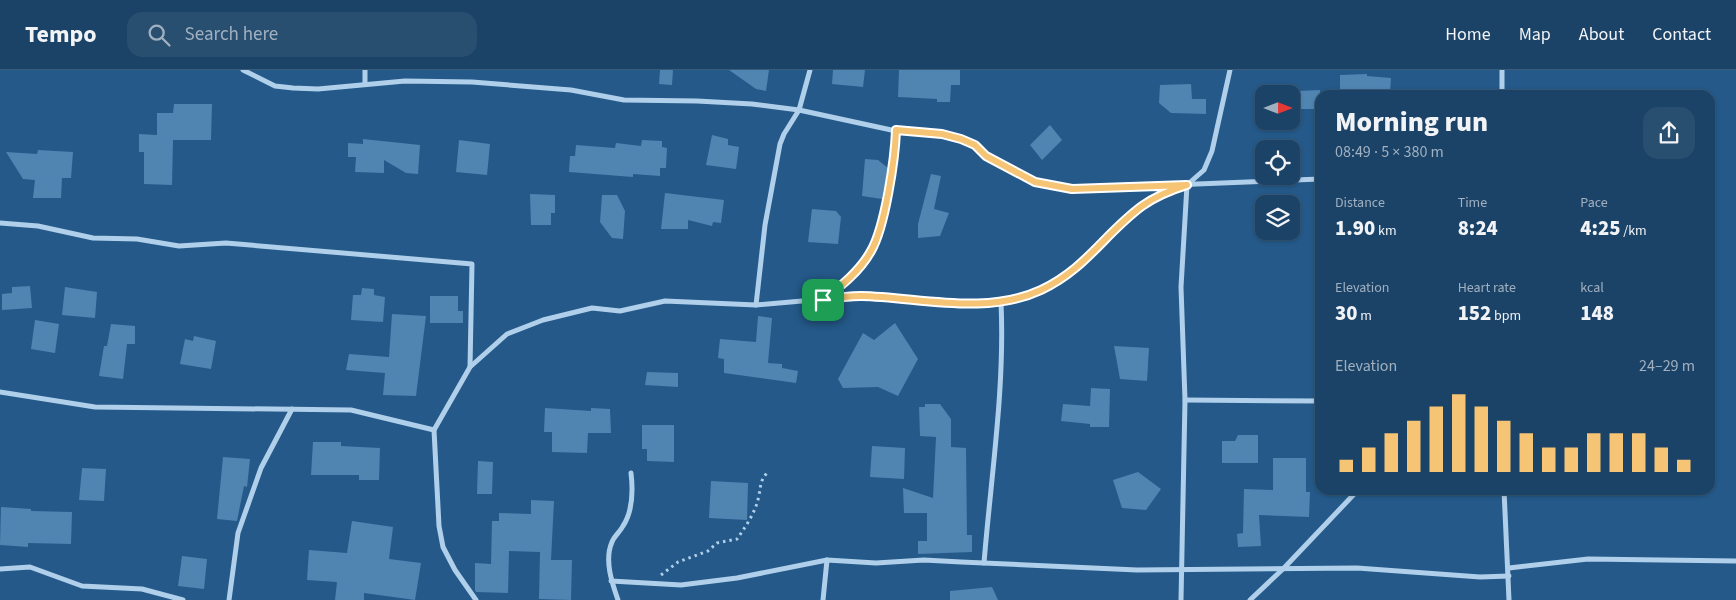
<!DOCTYPE html>
<meta charset="utf-8">
<style>
body{margin:0;font-family:"Source Sans 3",sans-serif;background:#284e70;color:#f1f3f6;height:100vh;display:flex;flex-direction:column;font-size:19px;white-space:nowrap}
*{box-sizing:border-box;margin:0}
p{font-size:16px;color:#a0b0c0}
.icon{flex:none;width:28px;height:28px;fill:none;stroke:currentColor;stroke-width:2;stroke-linecap:round;stroke-linejoin:round}
.map{position:relative;flex:1;overflow:hidden}
.drawer{position:absolute;left:1315px;top:20px;width:400px;height:405px;display:flex;flex-direction:column;background:#1b4367;border-radius:15px;box-shadow:0 1px 4px #0004,0 0 0 1px #395c7b}
.drawer>*{flex:none}
.needle{width:32px;rotate:90deg}
.tools{position:absolute;left:1255px;top:15px;display:grid;gap:10px}
.tools a{display:grid;place-items:center;width:45px;height:45px;border-radius:10px;background:#1b4367;box-shadow:0 1px 4px #0004,0 0 0 1px #395c7b;font-size:25px}
.pin{position:absolute;display:grid;place-items:center;width:42px;height:42px;color:#fff;margin:-21px;border-radius:10px;box-shadow:0 2px 8px #0006}
.round{display:grid;place-items:center;flex:none;width:52px;height:52px;border-radius:15px;background:#284e70}
.summary{display:flex;align-items:center;justify-content:space-between;height:85px;padding:0 20px}
h1{font-size:28px;font-weight:800;line-height:38px}
.figures{display:grid;grid-template-columns:repeat(3,1fr);gap:8px;height:85px;padding:5px 20px}
.figures div{display:grid;align-content:center}
.figures b{font-size:21px;font-weight:800}
.figures small{font-size:14px;font-weight:400}
.figures p{font-size:14px}
.chart{height:140px;padding:10px 20px}
.chart p{display:flex;justify-content:space-between}
.chart svg{width:100%;height:90px;margin-top:5px;stroke:#f5c474;stroke-width:6}
header{display:flex;align-items:center;gap:30px;box-sizing:border-box;height:70px;padding:0 25px;background:#1b4367;border-bottom:1px solid #395c7b}
header strong{font-size:24px}
nav{display:flex;gap:28px;margin-inline-start:auto;font-size:18px}
.search{width:350px;height:45px;background:#284e70;display:flex;align-items:center;gap:12px;box-sizing:border-box;padding:0 18px;border-radius:15px;color:#a0b0c0;font-size:19px}
.map>svg:first-child{display:block}
</style>
<header>
<strong>Tempo</strong>
<div class="search"><svg class="icon" aria-label="search" viewBox="0 0 24 24"><circle cx="10" cy="10" r="6"/><path d="M15 15l6 6"/></svg>Search here</div>
<nav><a>Home</a><a>Map</a><a>About</a><a>Contact</a></nav>
</header>
<div class="map">
<svg width="1736" height="530" viewBox="0 0 1736 530">
<rect width="100%" height="100%" fill="#245989"/>
<g fill="#5085b2">
<polygon points="660,0 673,0 672,15 659,14"/>
<polygon points="729,0 769,0 766,21 756,19"/>
<polygon points="833,0 865,0 863,17 832,14"/>
<polygon points="899,0 960,0 960,15 951,15 950,32 937,32 937,29 898,27"/>
<polygon points="1367,4 1367,6 1391,8 1390,25 1340,25 1340,5"/>
<polygon points="1191,14 1192,29 1206,29 1206,44 1171,43 1159,33 1160,15"/>
<polygon points="1320,20 1320,39 1298,39 1297,21"/>
<polygon points="174,34 212,34 211,70 173,70 172,115 144,114 144,82 139,82 139,64 157,65 157,43 173,43"/>
<polygon points="1050,55 1062,70 1042,90 1030,75"/>
<polygon points="712,65 728,69 728,75 739,77 736,99 706,95"/>
<polygon points="363,69 420,75 418,104 406,103 384,90 384,103 355,102 356,87 348,87 348,73 363,74"/>
<polygon points="459,70 490,74 487,105 456,102"/>
<polygon points="642,70 662,71 662,77 667,78 666,98 660,98 660,106 633,104 633,107 569,102 570,86 575,86 576,75 615,78 616,73 641,76"/>
<polygon points="38,80 73,82 71,108 62,108 61,128 33,128 35,110 23,109 6,82 37,84"/>
<polygon points="865,89 878,90 888,98 882,129 862,126"/>
<polygon points="931,104 941,106 934,139 949,143 940,166 918,168 918,154"/>
<polygon points="665,123 724,130 721,153 713,152 712,156 688,150 688,159 661,159"/>
<polygon points="530,124 555,125 555,143 551,143 551,155 531,155"/>
<polygon points="602,125 617,125 625,141 623,169 612,168 600,152"/>
<polygon points="812,139 836,141 841,147 838,174 808,172"/>
<polygon points="30,216 32,238 2,240 2,224 12,223 12,217"/>
<polygon points="65,217 97,222 95,248 62,245"/>
<polygon points="362,218 374,219 374,225 385,227 383,252 351,250 353,225 361,225"/>
<polygon points="430,226 458,226 458,241 463,241 463,253 430,253"/>
<polygon points="392,244 426,246 416,326 383,325 385,303 346,300 349,284 389,287"/>
<polygon points="758,246 772,248 768,293 782,294 782,298 798,301 796,313 724,303 724,289 718,288 720,269 756,272"/>
<polygon points="35,250 59,254 55,283 31,279"/>
<polygon points="895,253 918,289 898,326 878,317 843,318 838,309 863,263 874,270"/>
<polygon points="111,254 135,256 135,274 127,274 123,309 99,306 104,276 107,276"/>
<polygon points="194,266 216,271 211,299 180,294 185,269 193,271"/>
<polygon points="1114,276 1149,278 1147,311 1120,309"/>
<polygon points="647,302 678,303 678,317 645,315"/>
<polygon points="1091,318 1110,319 1109,357 1090,357 1090,354 1061,351 1063,334 1090,336"/>
<polygon points="925,334 940,334 951,349 951,377 966,378 967,465 972,465 972,482 918,484 918,471 927,471 927,443 904,443 903,418 933,428 936,367 920,366 919,337 925,337"/>
<polygon points="545,338 591,341 591,338 610,339 611,363 588,363 587,383 552,382 552,362 544,362"/>
<polygon points="642,355 674,355 674,392 647,391 647,379 642,379"/>
<polygon points="1238,365 1258,365 1258,393 1222,393 1222,371 1235,371"/>
<polygon points="313,372 341,372 341,376 380,378 379,410 359,410 359,405 311,405"/>
<polygon points="872,376 905,378 904,409 870,407"/>
<polygon points="223,387 250,389 247,417 244,416 237,451 217,449"/>
<polygon points="1273,388 1306,388 1306,422 1310,422 1309,447 1259,445 1261,476 1238,477 1237,464 1243,463 1244,419 1273,420"/>
<polygon points="478,391 493,392 492,424 477,424"/>
<polygon points="82,398 106,399 104,431 79,430"/>
<polygon points="1138,402 1161,419 1146,440 1122,438 1113,410"/>
<polygon points="711,411 748,413 747,450 709,448"/>
<polygon points="531,430 554,431 551,490 572,490 571,530 539,529 540,482 509,481 508,523 476,522 475,520 475,493 491,494 492,451 499,451 499,443 531,444"/>
<polygon points="1,437 31,439 31,441 72,442 71,474 28,473 28,477 0,475"/>
<polygon points="352,451 393,457 389,489 421,493 415,530 364,523 364,530 335,530 337,512 307,510 309,480 347,483"/>
<polygon points="182,486 207,489 204,519 178,516"/>
<polygon points="992,517 998,530 950,530 950,521"/>
</g>
<g fill="none" stroke-linecap="round" stroke-linejoin="round">
<path stroke="#b0cfea" stroke-width="3" stroke-dasharray="2.5 4" stroke-linecap="butt" d="M661,505L678,492L708,481L717,473L737,469C746,456 756,442 759,425C761,415 760,411 767,403"/>
<g stroke="#b0cfea" stroke-width="5">
<polyline points="243,0 275,16 293,18 318,19 405,11 472,12 571,20 624,30 697,31 752,34 799,40 896,61 942,64 961,69 975,75 986,86 1035,112 1072,119 1320,109"/>
<polyline points="365,0 365,14"/>
<polyline points="1502,25 1502,0"/>
<polyline points="0,153 38,156 93,168 137,169 179,176 226,173 472,194 470,297"/>
<path d="M823,229C841,215 860,201 871,180C884,157 895,88 896,61"/>
<polyline points="756,235 765,155 780,74 784,64 799,40 810,0"/>
<polyline points="0,322 95,337 351,340 434,360"/>
<polyline points="1185,330 1320,331"/>
<polyline points="1504,420 1509,530"/>
<path d="M984,493C991,406 1005,319 1001,232"/>
<polyline points="1509,498 1588,489 1736,491"/>
<polyline points="0,499 30,497 82,516 142,519 183,530"/>
<polyline points="611,511 681,515 737,508 827,490 876,493 924,490 961,492 1137,500 1357,498 1480,507 1509,506"/>
<polyline points="229,530 238,463 261,398 292,339"/>
<polyline points="476,530 455,500 443,477 439,456 434,360 470,297 507,264 543,250 592,238 620,241 665,231 756,235 859,226 925,232 1001,232 1040,220 1069,205 1143,136 1169,121 1187,115 1204,100 1212,81 1230,0"/>
<path d="M618,530C612,513 604,490 612,472C614,466 620,462 623,456C633,441 633,420 631,403"/>
<polyline points="823,530 827,490"/>
<polyline points="1181,530 1185,330 1181,217 1187,115"/>
<polyline points="1250,530 1284,498 1358,420"/>
</g>
</g>
<g fill="none" stroke-linecap="round" stroke-linejoin="round">
<defs>
<path id="route" d="M896,60L942,64L961,69L975,75L986,86L1035,112L1072,119L1187,115C1171,120 1156,126 1142,136C1104,164 1086,199 1041,220C985,246 919,227 861,226C848,226 835,228 823,230C841,216 860,201 871,181C885,157 895,89 896,60Z"/>
</defs>
<use href="#route" stroke="#fff" stroke-width="10"/>
<use href="#route" stroke="#f5c474" stroke-width="6"/>
</g>
</svg>
<div class="tools">
<a><svg class="needle" viewBox="-14 -14 28 28"><path d="M0-13l5 13h-10z" fill="#e53935"/><path d="M0 13l5-13h-10z" fill="#a0b0c0"/></svg></a>
<a><svg class="icon" aria-label="locate" viewBox="0 0 24 24"><circle cx="12" cy="12" r="6"/><path d="M12 2v4M12 18v4M2 12h4M18 12h4"/></svg></a>
<a><svg class="icon" aria-label="layers" viewBox="0 0 24 24"><path d="M12 4l9 5-9 5-9-5zM3 14l9 5 9-5"/></svg></a>
</div>
<div class="pin" style="left:823px;top:230px;background:#1e9e55"><svg class="icon" aria-label="arrive" viewBox="0 0 24 24"><path d="M6 21V4h12l-3 4 3 4H6"/></svg></div>
<section class="drawer">
<div class="summary"><div><h1>Morning run</h1><p>08:49 · 5 × 380 m</p></div><a class="round"><svg class="icon" aria-label="share" viewBox="0 0 24 24"><path d="M12 15V3M7 8l5-5 5 5M5 13v7h14v-7"/></svg></a></div>
<div class="figures">
<div><p>Distance</p><b>1.90<small> km</small></b></div>
<div><p>Time</p><b>8:24</b></div>
<div><p>Pace</p><b>4:25<small> /km</small></b></div>
</div>
<div class="figures">
<div><p>Elevation</p><b>30<small> m</small></b></div>
<div><p>Heart rate</p><b>152<small> bpm</small></b></div>
<div><p>kcal</p><b>148</b></div>
</div>
<div class="chart"><p><span>Elevation</span>24–29 m</p>
<svg viewBox="0 0 160 44" preserveAspectRatio="none"><path d="M5 44V38M15 44V32M25 44V25M35 44V19M45 44V12M55 44V6M65 44V12M75 44V19M85 44V25M95 44V32M105 44V32M115 44V25M125 44V25M135 44V25M145 44V32M155 44V38"/></svg>
</div>
</section>
</div>
